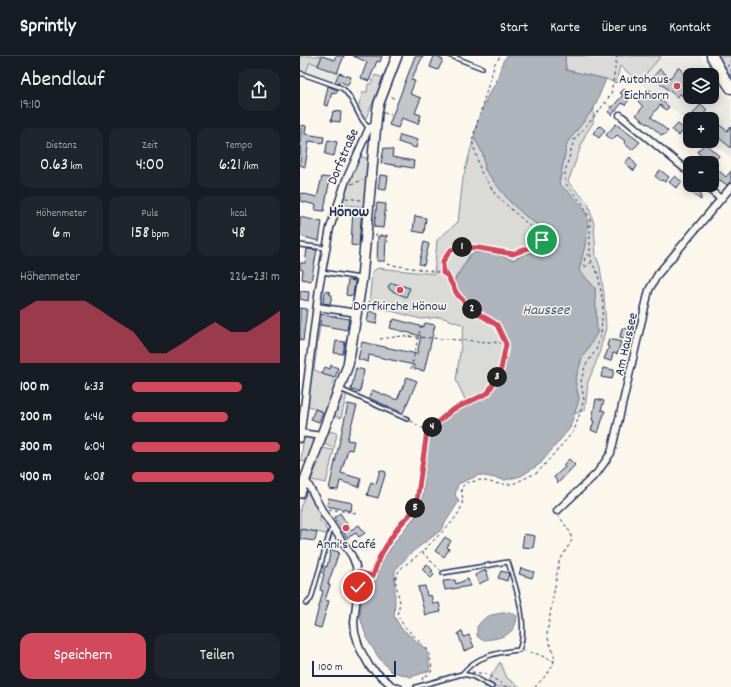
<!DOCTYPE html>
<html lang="de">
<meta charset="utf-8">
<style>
body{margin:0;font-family:Dekko,sans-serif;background:#20242c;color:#f1f3f6;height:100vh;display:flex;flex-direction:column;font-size:15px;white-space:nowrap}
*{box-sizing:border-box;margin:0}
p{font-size:13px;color:#9ea1a6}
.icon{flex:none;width:22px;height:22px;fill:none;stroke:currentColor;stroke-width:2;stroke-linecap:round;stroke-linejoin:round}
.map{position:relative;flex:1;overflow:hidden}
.details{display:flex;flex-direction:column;background:#171b24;width:300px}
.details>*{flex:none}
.buttons{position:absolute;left:383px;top:12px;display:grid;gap:8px}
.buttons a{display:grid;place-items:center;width:36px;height:36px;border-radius:8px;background:#171b24;box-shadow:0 2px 10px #0003;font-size:20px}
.scale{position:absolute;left:12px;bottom:10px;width:84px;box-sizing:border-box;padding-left:4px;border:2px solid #1b2f5e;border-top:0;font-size:11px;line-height:14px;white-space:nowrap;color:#1b2f5e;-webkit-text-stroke:3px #fbf7ec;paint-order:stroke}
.pin{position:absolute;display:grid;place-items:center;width:34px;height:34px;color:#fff;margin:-17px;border:2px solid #fff;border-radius:50%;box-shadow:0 1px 4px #0007}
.km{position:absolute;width:20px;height:20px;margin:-10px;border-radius:50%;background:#222;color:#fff;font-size:11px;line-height:20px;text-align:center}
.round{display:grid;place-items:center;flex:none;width:42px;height:42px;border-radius:12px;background:#20242c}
.summary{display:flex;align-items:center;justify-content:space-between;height:68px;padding:0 20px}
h1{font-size:22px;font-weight:600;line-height:30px}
.stats{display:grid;grid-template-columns:repeat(3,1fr);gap:6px;height:68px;padding:4px 20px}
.stats div{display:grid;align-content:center;border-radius:10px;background:#20242c;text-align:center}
.stats b{font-size:17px;font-weight:600}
.stats small{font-size:11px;font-weight:400}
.stats p{font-size:11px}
.chart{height:112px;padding:8px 20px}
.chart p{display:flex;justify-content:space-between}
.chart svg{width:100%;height:72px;margin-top:4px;fill:#d1495b;opacity:.7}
.primary-button{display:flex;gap:8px;margin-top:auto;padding:8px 20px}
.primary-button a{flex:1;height:46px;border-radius:12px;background:#d1495b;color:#fff;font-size:16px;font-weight:600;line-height:46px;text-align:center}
.primary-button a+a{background:#20242c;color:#f1f3f6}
ul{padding:0 20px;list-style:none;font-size:13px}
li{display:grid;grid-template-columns:64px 48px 1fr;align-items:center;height:30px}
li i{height:10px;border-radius:5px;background:#d1495b}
header{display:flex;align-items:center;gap:24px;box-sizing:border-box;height:56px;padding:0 20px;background:#171b24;border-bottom:1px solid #363941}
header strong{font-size:19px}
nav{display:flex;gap:22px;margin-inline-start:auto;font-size:14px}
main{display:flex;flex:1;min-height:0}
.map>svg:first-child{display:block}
</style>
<header>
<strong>Sprintly</strong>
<nav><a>Start</a><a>Karte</a><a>Über uns</a><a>Kontakt</a></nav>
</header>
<main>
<section class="details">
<div class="summary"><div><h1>Abendlauf</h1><p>19:10</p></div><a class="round"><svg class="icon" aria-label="share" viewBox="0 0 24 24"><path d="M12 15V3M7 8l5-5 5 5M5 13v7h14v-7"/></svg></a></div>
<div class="stats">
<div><p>Distanz</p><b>0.63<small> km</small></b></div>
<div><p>Zeit</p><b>4:00</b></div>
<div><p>Tempo</p><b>6:21<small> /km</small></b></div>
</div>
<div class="stats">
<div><p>Höhenmeter</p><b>6<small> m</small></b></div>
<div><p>Puls</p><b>158<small> bpm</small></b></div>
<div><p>kcal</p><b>48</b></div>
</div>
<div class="chart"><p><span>Höhenmeter</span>226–231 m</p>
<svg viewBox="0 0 160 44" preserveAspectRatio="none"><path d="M0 44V12L10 6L20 6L30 6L40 6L50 12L60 19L70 25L80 38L90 38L100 32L110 25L120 19L130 25L140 25L150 19L160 12V44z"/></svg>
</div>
<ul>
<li><b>100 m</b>6:33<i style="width:74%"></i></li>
<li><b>200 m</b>6:46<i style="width:65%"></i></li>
<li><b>300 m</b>6:04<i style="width:100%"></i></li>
<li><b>400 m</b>6:08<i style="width:96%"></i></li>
</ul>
<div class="primary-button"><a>Speichern</a><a>Teilen</a></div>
</section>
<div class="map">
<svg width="431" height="631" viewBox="0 0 431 631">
<rect width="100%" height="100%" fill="#fbf7ec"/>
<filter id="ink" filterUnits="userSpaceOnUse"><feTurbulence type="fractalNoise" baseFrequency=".025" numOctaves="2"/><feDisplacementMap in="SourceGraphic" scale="8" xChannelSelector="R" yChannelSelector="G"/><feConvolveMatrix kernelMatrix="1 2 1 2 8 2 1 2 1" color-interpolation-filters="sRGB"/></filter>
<g filter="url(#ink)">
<g fill="#eae8e2" fill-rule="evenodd">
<polygon points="0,0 45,0 34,26 0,14"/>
<path d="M361,0H401L420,32L431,43V102L410,85H412V63H390V68L339,26ZM390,19H412V41H390Z"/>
</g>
<g fill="#dadad7" stroke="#7a849a">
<polygon points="0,0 22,0 18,9 10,6 6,16 0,15"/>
<polygon points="265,0 361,0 339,26 320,10 316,27 306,23 266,14"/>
<polygon points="416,0 431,0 431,23"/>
<path d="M75,19L84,22L65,64C55,56 59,47 63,36H67L68,28H71Z"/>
<polygon points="294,52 293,67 285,79 268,126 288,147 294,168 296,200 300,211 304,239 306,272 298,301 288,326 285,354 274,358 279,343 275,325 282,302 297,277 295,232 279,214 285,188 259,128 267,87"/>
<path d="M174,81L183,98L185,114L211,147L229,163L248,175L252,187C239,195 227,197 213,204L187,196L170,199L152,228L173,251L198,267L208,289L203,314L190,339L168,350L156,324L164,269L141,261L121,263L69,249L72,216L78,212L134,218L137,184L158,166L163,122Z"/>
<polygon points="60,100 69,103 65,151 39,148"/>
<polygon points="17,268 20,269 14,314 35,322 32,329 37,331 27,358 7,349"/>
<polygon points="43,336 47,337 41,362 34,360"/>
<polygon points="28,375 37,377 34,392 23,388"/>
<polygon points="4,379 17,380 7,406 1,405"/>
<polygon points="21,392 34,394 26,427 11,424 17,410 19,408 17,407"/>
<polygon points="8,431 22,459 20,465 26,471 25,473 27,474 26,478 1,473 0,475 0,452"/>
<polygon points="200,606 207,622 220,631 184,631"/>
</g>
<g fill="#afb3bb" stroke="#747e96">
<path d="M207,0H265L266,14L306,23L294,52L267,87L259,128C269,137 283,147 287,161C290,174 282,201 279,214L295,232L297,277L282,302L275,325L279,343L270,372L240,408L221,420L205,424L179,419L158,428L155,439L159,445L140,475L112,496L95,514C94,530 96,545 94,560L101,572L127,594L130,615L110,621L91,615L79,602L67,583L60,561L62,540L77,523L81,506L99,480L117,458L123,438L127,386L139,368L152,357L190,339L203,314L208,289L198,267L173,251L158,236L152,228L170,199C183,191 200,200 213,204L225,198L238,196L252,187L248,175L229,163L211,147L185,114L183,98L174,81L178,64L188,39L196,27L203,5Z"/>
<path d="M209,556L217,560C216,580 199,583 182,584L177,580V571C186,557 193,559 209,556Z"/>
</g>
<g fill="#c3c5c9" stroke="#1b2f5e">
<polygon points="22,0 34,4 36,0 44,0 37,17 18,10"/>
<polygon points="53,0 82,0 80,6 77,5 69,25 61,22 67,6"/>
<polygon points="115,0 123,0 111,24 115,25 110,38 121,42 115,57 121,59 118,68 102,62 98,72 89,69"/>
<polygon points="134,0 140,0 139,2 143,4 138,14 130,11"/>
<polygon points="379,11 383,15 382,16 390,23 390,37 386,42 380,38 377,41 353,21 360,13 370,22"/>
<polygon points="39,17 51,21 48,29 39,25 39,28 35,26"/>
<polygon points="28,30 37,34 37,37 32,36 28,50 24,49"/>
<polygon points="324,33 332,40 325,49 322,47 312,59 308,56 323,39 320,37"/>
<polygon points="348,33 369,51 366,54 360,49 351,61 368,75 364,79 361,79 348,67 347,68 336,59 343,51 338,45"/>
<polygon points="401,48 407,54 400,63 389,63"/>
<polygon points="33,55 41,56 40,66 31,65"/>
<polygon points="416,66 427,75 431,70 431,92 412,76 412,70"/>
<polygon points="316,68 340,86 332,94 324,87 325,85 317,79 312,84 306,79"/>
<polygon points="378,68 384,73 379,80 372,74"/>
<polygon points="1,69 6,70 5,78 24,81 23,87 9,85 5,111 0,109"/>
<polygon points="300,70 305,74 299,82 293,77"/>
<polygon points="100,79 118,84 116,92 98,86"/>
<polygon points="28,84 37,86 34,100 25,98"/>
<polygon points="407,85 411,89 409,91 419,100 413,107 401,107 405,103 397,96"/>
<polygon points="84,92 93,94 92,101 114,105 113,112 81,107"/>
<polygon points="330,101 337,110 334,115 325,107"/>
<polygon points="360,114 369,121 365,126 362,124 361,125 355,120"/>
<polygon points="418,114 426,121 431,115 431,125 427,129 420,124 415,131 412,128 412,122"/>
<polygon points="80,119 88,120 86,134 78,133"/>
<polygon points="375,120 382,126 376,132 369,126"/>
<polygon points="22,121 30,122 24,155 15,154 16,149 0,145 0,137 17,141"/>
<polygon points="394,129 400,133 401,144 389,135"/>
<polygon points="77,147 86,148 83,172 74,171"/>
<polygon points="53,152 62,153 59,190 51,189"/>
<polygon points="115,160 126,162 124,177 113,175"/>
<polygon points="0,161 22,166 19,185 0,180"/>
<polygon points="78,180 86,180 85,205 77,205"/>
<polygon points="124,186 129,188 124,209 119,208"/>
<polygon points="7,193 17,194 11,225 2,223 3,214 0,213 0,207 5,207"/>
<polygon points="48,224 55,225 53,240 46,239"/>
<polygon points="92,227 110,232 106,241 90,234 88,230"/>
<polygon points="0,235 9,236 8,245 0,243"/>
<polygon points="25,235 30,236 29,238 32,239 30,248 23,247"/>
<polygon points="0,252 7,253 3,285 0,284"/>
<polygon points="69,255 78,258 76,268 67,266"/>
<polygon points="21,258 49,263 47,274 20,269"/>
<polygon points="94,263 123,271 125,267 135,269 124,315 114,313 114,309 69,299 68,306 58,303 62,286 117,298 121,280 90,272 92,265 93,266"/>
<polygon points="322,272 335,274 333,284 320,281"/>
<polygon points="309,283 321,286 317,298 313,297 311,305 304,303 309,291 307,290"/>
<polygon points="36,285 45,286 43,298 34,297"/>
<polygon points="31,309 38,312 35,322 22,318 25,311 30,313"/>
<polygon points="56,312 64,314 60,336 51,334"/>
<polygon points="303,312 314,314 312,323 301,321"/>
<polygon points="107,321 117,325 103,357 69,342 72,334 97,344"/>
<polygon points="296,343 304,345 301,354 305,355 298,377 291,374 294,365 292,364"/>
<polygon points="48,348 57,350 47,384 54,385 52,394 48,393 41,417 61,423 59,431 40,425 38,434 29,433"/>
<polygon points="15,353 23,356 19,366 11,363"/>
<polygon points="269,403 275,409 258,427 254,421 265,411 263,409"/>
<polygon points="80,414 86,416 78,442 67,439 71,426 76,428"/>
<polygon points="28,442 52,447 51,455 27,450"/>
<polygon points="40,457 51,474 59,469 65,477 59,481 56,477 47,482 34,462"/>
<polygon points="1,473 17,476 15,485 0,483"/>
<polygon points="224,478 235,480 233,492 222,491"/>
<polygon points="145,481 151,485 147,491 149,493 144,501 135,495"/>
<polygon points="31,494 39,496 28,528 30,529 25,544 29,545 21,572 14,570 23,535 20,534 24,518 23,518 25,510 27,511"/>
<polygon points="127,508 133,515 131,516 134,519 131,522 122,513"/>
<polygon points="221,512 234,516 232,522 219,518"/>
<polygon points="186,514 189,523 179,528 175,519"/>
<polygon points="201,515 209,517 207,525 198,522"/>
<polygon points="168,523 170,530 145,534 143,525 155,524 156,528"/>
<polygon points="125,530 127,540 131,539 133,548 139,547 141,556 125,559 118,531"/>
<polygon points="162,575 164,581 169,579 174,591 164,595 158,577"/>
</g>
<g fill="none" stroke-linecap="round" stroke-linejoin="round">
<defs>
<g id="service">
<polyline points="151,0 182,12"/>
<path d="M0,17L42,32C55,42 56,61 69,72"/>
<polyline points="0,189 25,192"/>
<polyline points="22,216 60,222"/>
<polyline points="40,333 107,363"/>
<path d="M143,517L208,506C216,531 229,569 219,594C198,596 176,600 162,618"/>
<polyline points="6,548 11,543 30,476 33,471"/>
<polyline points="89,631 89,627 100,631"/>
<polyline points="116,631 162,618 172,620 192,631"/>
</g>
<g id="minor">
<polyline points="320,59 390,117"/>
<polyline points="404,129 421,143"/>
<polyline points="17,251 57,257"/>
<polyline points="0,377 22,380"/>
<polyline points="0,383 19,232 30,172 46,124 69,72 76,69"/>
<polyline points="4,427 8,428 24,458 52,500 56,510 58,531 54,566 55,577 60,593 70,611 89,627"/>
<polyline points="257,455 297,417 311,397 349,234 358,218 431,131"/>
</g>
<polyline id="secondary" points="0,437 48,309 62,222 77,57 79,47 97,0"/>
<polyline id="primary" points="412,0 423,20 431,32"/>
</defs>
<use href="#service" stroke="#1b2f5e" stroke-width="6"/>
<use href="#minor" stroke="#1b2f5e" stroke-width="9"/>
<use href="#secondary" stroke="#1b2f5e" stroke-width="12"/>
<use href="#primary" stroke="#1b2f5e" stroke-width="13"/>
<g stroke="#1b2f5e" stroke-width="1" stroke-dasharray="3 3" stroke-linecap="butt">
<polyline points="427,11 431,4"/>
<polyline points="91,41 96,43"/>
<polyline points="305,46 315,55"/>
<polyline points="84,57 91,59"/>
<polyline points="51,128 63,124"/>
<polyline points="46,142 61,144"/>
<polyline points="74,179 87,179 87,185 90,187"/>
<polyline points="289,198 285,201 283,212 291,207"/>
<polyline points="143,216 143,205 151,194 162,191 179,192 213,198 240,187 242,184 236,176 195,138 181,116 172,84 195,7 201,0"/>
<polyline points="80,283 102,280 204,287"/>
<polyline points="111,313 121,270"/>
<polyline points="111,365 127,375"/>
<polyline points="29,453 56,457"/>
<polyline points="122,496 140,514"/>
<polyline points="64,517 73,520 79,502 91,482 100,469 115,452 127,375 153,355 188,337 201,313 206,288 197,269 171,253 157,238 147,219 143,217 86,208"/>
<polyline points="224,595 237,598 254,605"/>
<polyline points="172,616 186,618 207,631"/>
<polyline points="122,624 123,621 130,618 132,614 129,595 104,570 97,559 100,547 95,523 100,513 122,496 152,466 160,455 163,444 161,432 166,427 180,424 199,428 213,428 238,416 274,375 284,344 281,326 285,310 296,294 301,278 303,248 298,218 292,207 290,197 290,163 282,147 265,127 265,116 274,84 299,55 311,38 317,0"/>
<path d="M235,631C242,623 257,610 254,599C252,591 248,586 247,577L259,506L272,484L270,476L259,460"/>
</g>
<use href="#service" stroke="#fbf7ec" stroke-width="3"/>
<use href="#minor" stroke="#fbf7ec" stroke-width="6"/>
<use href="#secondary" stroke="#fbf7ec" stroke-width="9"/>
<use href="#primary" stroke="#fbf7ec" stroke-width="10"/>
</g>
</g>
<g fill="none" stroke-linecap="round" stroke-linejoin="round" filter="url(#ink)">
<defs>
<polyline id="route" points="58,531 57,516 73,520 79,502 91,482 100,469 116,452 127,375 152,354 188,337 201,313 206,288 197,269 171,253 157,238 147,219 143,217 143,205 151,194 162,191 179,192 213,198 229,192 240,187 242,184"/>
</defs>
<use href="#route" stroke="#fff" stroke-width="8"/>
<use href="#route" stroke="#d1495b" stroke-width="5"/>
</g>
<g fill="#d1495b" stroke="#fbf7ec" stroke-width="1.5">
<circle cx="377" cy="30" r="4"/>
<circle cx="100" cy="234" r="4"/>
<circle cx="46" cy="472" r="4"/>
</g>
<g text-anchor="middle" stroke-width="3" stroke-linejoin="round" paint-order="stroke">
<g font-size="14" fill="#1b2f5e" stroke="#fbf7ec">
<text x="369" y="27" text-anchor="end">Autohaus<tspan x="369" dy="16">Eichhorn</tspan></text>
<text x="100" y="254">Dorfkirche Hönow</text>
<text x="46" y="492">Anni's Café</text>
</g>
<g font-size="14" fill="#1b2f5e" stroke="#fbf7ec">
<text transform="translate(42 100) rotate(-67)" y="5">Dorfstraße</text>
<text transform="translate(325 288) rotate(-77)" y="5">Am Haussee</text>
</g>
<g font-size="15" font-style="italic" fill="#47577a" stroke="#fbf7ec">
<text x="246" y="258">Haussee</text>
</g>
<g font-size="16" font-weight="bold" fill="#1b2f5e" stroke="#fbf7ec">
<text x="49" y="160">Hönow</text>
</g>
</g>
</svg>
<div class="buttons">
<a><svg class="icon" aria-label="layers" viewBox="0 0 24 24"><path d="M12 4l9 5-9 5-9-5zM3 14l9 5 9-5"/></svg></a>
<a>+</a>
<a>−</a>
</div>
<div class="scale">100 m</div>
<div class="pin" style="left:242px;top:184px;background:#1e9e55"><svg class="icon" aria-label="arrive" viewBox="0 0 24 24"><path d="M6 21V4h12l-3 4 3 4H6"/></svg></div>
<div class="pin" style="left:58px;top:531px;background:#d93025"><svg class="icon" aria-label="check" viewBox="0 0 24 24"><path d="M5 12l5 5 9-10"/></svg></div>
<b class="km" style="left:162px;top:191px">1</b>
<b class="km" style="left:172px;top:253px">2</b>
<b class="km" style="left:197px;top:321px">3</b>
<b class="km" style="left:132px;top:371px">4</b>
<b class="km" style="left:115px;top:452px">5</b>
</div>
</main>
